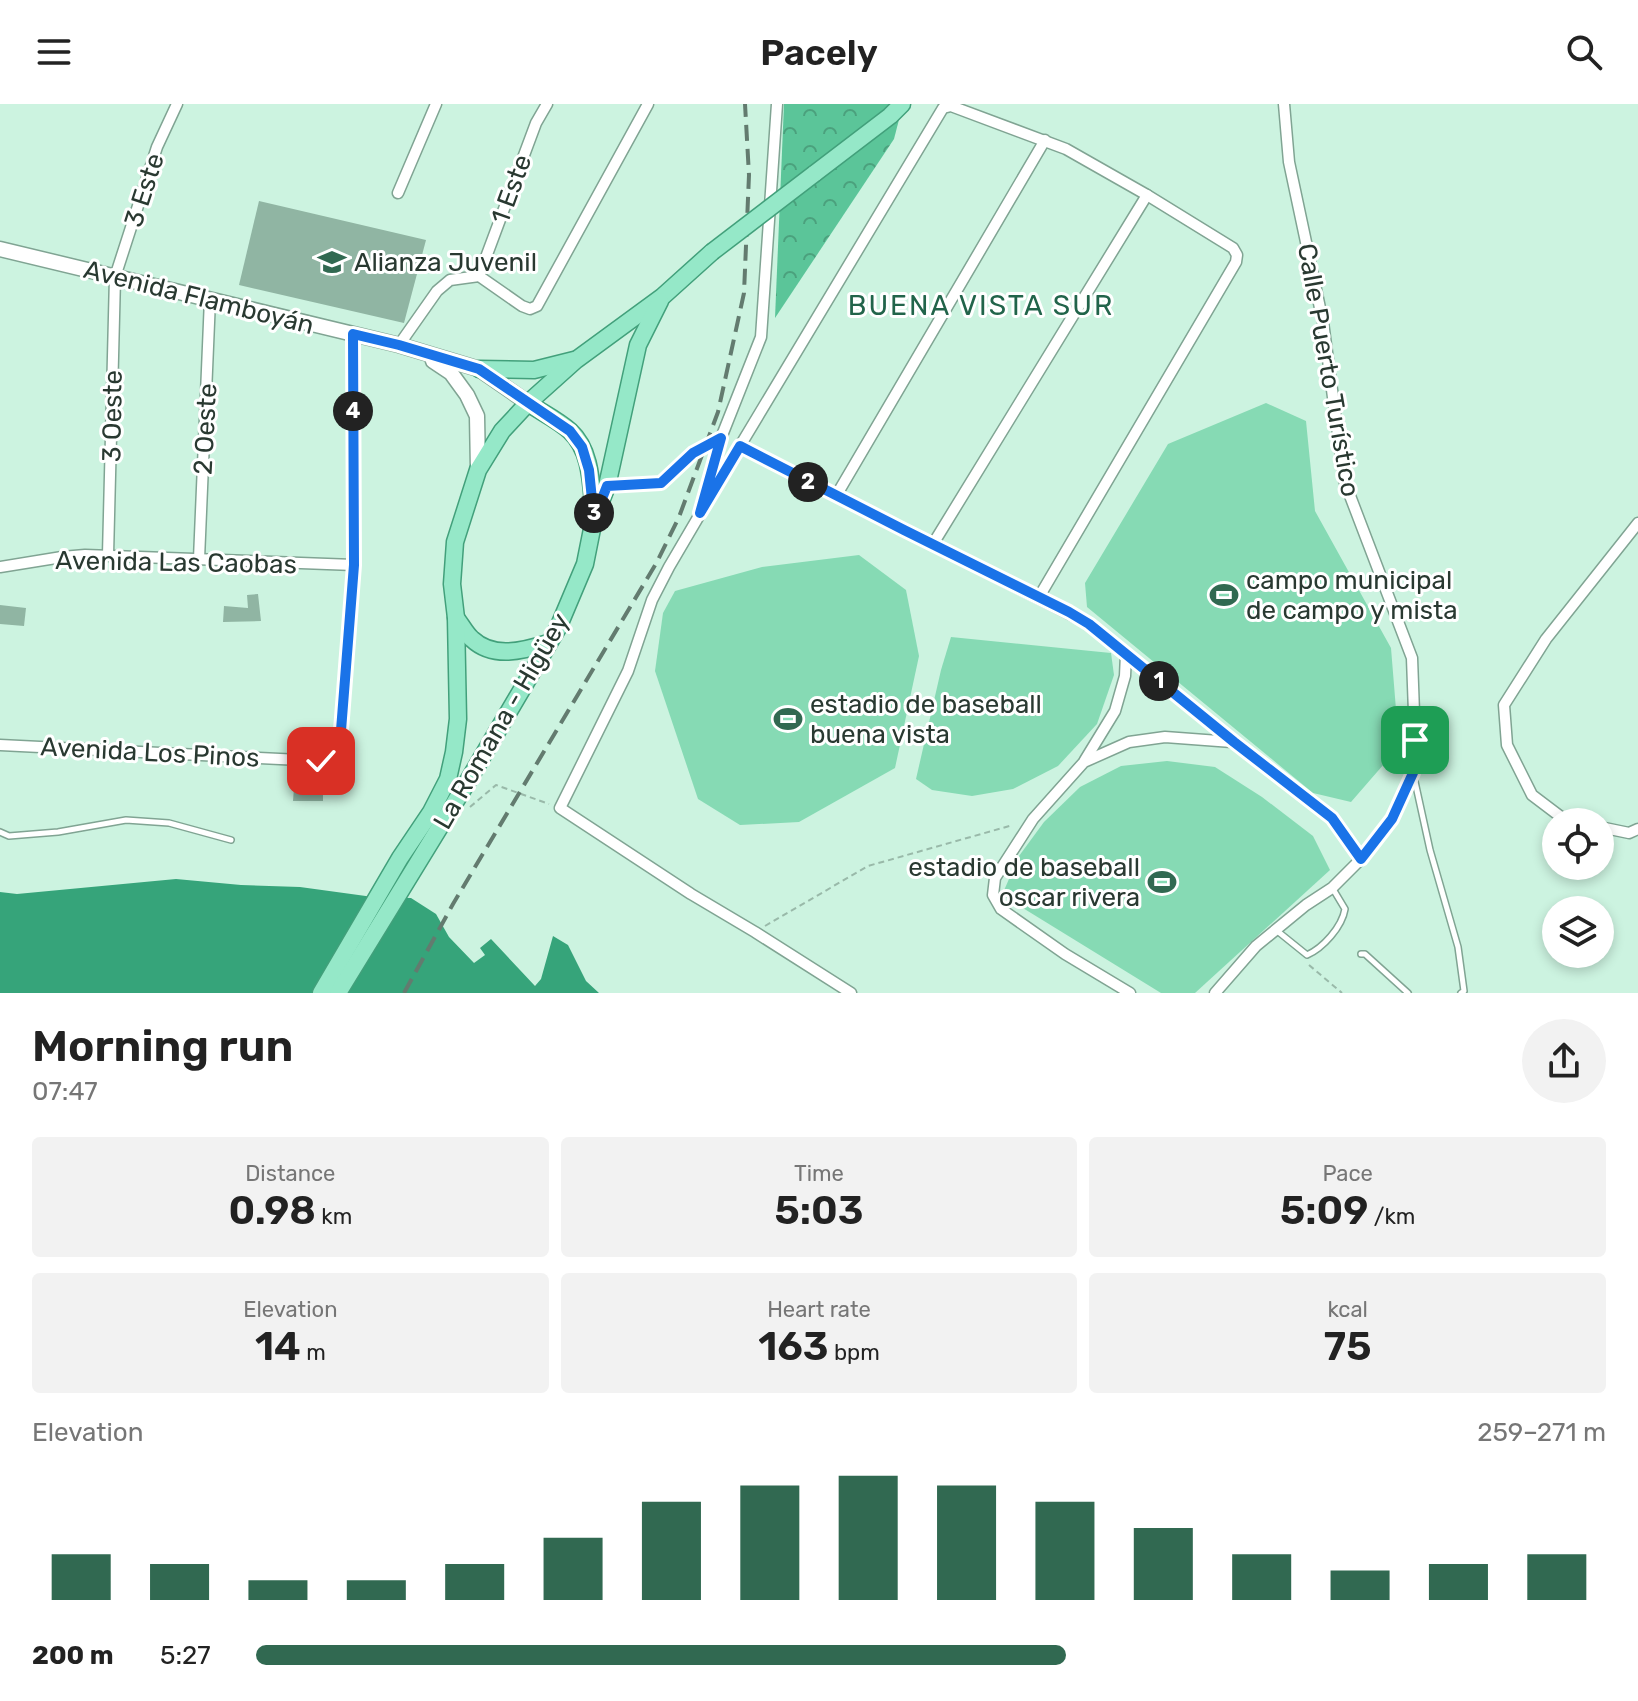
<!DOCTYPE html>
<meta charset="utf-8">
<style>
body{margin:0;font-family:Rubik,sans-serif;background:#f2f2f2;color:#222;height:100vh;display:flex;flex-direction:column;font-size:30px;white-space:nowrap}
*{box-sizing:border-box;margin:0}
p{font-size:26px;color:#767676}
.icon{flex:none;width:44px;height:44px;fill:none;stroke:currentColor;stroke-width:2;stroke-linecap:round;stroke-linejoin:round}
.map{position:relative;height:889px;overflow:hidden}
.sheet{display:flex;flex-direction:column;background:#fff;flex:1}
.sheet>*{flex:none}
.fabs{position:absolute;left:1542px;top:704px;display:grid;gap:16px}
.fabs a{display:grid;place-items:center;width:72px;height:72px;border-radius:50%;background:#fff;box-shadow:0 4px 12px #0003;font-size:40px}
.pin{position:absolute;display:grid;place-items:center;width:68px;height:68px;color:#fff;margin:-34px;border-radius:16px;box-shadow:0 4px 12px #0006}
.km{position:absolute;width:40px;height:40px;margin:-20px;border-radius:50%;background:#222;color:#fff;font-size:22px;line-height:40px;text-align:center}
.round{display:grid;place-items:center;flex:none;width:84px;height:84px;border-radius:42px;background:#f2f2f2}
.head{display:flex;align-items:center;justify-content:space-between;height:136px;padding:0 32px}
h1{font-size:44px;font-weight:600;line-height:60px}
.metrics{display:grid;grid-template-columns:repeat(3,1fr);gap:12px;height:136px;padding:8px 32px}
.metrics div{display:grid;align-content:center;border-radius:8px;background:#f2f2f2;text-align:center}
.metrics b{font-size:40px;font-weight:600}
.metrics small{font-size:22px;font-weight:400}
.metrics p{font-size:22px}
.chart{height:224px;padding:16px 32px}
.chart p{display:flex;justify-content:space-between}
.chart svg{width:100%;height:144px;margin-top:8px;stroke:#316951;stroke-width:6}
ul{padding:0 32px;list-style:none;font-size:26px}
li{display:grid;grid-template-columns:128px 96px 1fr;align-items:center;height:60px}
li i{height:20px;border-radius:10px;background:#316951}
header{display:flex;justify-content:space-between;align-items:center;height:104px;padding:0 32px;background:#fff;font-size:36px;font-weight:600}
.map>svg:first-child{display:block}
</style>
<header><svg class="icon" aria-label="menu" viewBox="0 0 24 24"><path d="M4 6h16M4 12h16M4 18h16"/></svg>Pacely<svg class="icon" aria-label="search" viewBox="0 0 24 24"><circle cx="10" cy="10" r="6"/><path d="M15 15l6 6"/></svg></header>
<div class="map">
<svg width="1638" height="889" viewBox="0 0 1638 889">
<defs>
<pattern id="forest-crowns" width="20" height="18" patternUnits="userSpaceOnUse" patternTransform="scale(2)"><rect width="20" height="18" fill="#5bc599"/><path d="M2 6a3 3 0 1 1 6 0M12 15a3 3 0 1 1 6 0" fill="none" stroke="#4ba17d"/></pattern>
</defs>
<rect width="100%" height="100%" fill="#ccf3e0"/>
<polygon fill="url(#forest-crowns)" points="784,0 903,0 894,35 775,214"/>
<g fill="#86dab4">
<polygon points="1266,299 1306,317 1315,407 1391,544 1398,630 1384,660 1351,698 1313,689 1087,503 1085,479 1168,340"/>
<polygon points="859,451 906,486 919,552 895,664 799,718 740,721 698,695 655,567 663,509 675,487 762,463"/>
<polygon points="951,533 1111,549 1114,571 1097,620 1058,662 1013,685 972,692 932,686 916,675 941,566"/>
<polygon points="1167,657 1215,663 1262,693 1313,732 1330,766 1195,889 1161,889 1002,791 1019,752 1044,718 1080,683 1121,662"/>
</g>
<polygon fill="#36a47a" points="176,775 241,781 300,783 373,793 411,794 436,810 449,833 474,859 485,851 480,844 491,835 535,882 541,875 553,832 568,841 586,877 599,889 0,889 0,788 17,790"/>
<g fill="#90b5a3">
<polygon points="259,97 426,136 404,219 239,181"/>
<polygon points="258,490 261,517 223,518 224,502 248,504 247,491"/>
<polygon points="0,501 26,504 24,522 0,520"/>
<polygon points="294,684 323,684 323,697 293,697"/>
</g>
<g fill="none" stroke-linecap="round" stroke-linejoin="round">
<defs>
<g id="lane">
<polyline points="1414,673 1430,746 1458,843 1464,887 1461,889"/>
<polyline points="0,728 9,732 58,728 126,716 169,719 231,736"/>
<path d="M1276,826L1307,851C1323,844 1342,823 1345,805L1333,785"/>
<polyline points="1361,850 1365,850 1408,889"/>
</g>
<g id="street">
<polyline points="398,89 436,0"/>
<polyline points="479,172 536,19 547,0"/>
<polyline points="399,241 437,187 450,176 479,172 522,202 530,205 537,202 648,0"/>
<polyline points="740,342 1089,520 1234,638 1332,714 1361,755"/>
<polyline points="607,382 661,379 693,349 721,334"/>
<polyline points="836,392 1045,36"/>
<polyline points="704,395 721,334 761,233 777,0"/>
<polyline points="933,440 1147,91"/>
<polyline points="108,451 115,173 157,43 177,0"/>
<polyline points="199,455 210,195"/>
<polyline points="0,463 62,453 85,451 354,461"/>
<polyline points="0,641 321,657 333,650 340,639 354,461 353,230"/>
<polyline points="1085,656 1115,607 1125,572 1126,550"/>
<polyline points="1576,718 1565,716 1532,691 1507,641 1504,601 1546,535 1638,419"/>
<polyline points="1600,723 1629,729 1638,725"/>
<polyline points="851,889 755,828 691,790 560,704 628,567 652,496 669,463 740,342 943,4 951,2 1066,45 1147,91 1233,144 1237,151 1236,158 1039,493"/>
<polyline points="1130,889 1065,850 1001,805 993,791 995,774 1033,715 1084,658 1129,638 1165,633 1232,638"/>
<polyline points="1215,889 1256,842 1306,801 1332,784 1361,755 1392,715 1413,669 1415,636 1412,554 1344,376 1323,218 1289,58 1284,0"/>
</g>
<g id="secondary">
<polyline points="0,145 399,241 479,265 528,299"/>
<polyline points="433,257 451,269 467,291 477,312 478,366"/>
</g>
<g id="primary">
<polyline points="814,70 890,12 902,0"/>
<polyline points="479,265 534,266 574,256"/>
<path d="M528,299C541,308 558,316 570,327C592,347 591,382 594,410"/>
<path d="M456,514C461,520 466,530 472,535C493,555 523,547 548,539"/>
<polyline points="321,889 400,754 431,708 448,675 454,648 458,615 456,514 452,480 455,438 478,366 502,327 528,299 576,256 662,193 712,148"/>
<polyline points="338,889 468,677 558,524 585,460 594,415 607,382 638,241 660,197"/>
</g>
</defs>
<use href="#lane" stroke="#80a493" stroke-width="8"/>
<use href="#street" stroke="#80a493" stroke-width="13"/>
<use href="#secondary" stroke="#80a493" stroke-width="17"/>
<use href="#primary" stroke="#42a07b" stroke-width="19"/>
<g stroke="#99b9a9" stroke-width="2" stroke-dasharray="6 4" stroke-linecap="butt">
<polyline points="470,703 496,681 549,700"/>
<polyline points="765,822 868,762 1013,721"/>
<polyline points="1309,861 1342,889"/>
</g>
<use href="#lane" stroke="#fff" stroke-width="5"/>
<use href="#street" stroke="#fff" stroke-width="10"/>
<use href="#secondary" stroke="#fff" stroke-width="14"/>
<use href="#primary" stroke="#95e8c8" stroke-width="16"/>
<polyline stroke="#637b6f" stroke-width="4" stroke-dasharray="16 8" stroke-linecap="butt" points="404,889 453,800 657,458 679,413 718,308 744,189 749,71 745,0"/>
<defs>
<polyline id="primary-bridge" points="712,148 814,70"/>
</defs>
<use href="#primary-bridge" stroke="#42a07b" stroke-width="19" stroke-linecap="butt"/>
<use href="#primary-bridge" stroke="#95e8c8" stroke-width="16"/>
</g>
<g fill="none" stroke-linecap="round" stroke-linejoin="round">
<defs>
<polyline id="route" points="321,657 333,650 340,639 354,461 353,230 399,241 479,265 570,327 582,343 589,366 594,415 607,382 661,379 693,349 721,334 700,409 740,342 904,426 1069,508 1089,520 1234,638 1332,714 1361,755 1392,715 1413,669 1415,636"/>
</defs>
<use href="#route" stroke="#fff" stroke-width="16"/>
<use href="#route" stroke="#1a73e8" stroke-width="10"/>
</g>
<defs>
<symbol id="university-bare" viewBox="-9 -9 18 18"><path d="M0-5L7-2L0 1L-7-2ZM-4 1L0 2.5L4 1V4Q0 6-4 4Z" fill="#316951" stroke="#fff" stroke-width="2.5" paint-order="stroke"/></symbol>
<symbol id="stadium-bare" viewBox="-9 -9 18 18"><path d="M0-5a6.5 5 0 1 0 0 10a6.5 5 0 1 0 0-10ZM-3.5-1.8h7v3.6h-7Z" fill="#316951" stroke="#fff" stroke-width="2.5" paint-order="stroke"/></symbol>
</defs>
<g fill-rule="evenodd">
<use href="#university-bare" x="312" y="138" width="40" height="40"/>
<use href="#stadium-bare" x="1204" y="471" width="40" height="40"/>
<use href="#stadium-bare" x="768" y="595" width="40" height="40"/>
<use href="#stadium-bare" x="1142" y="758" width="40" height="40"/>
</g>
<g text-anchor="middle" stroke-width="6" stroke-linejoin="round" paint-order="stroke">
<g font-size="26" fill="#293931" stroke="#fff">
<text transform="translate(511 85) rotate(-70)" y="9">1 Este</text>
<text transform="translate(144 86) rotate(-72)" y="9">3 Este</text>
<text transform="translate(199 193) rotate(14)" y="9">Avenida Flamboyán</text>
<text transform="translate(1329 266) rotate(80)" y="9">Calle Puerto Turístico</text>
<text transform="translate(112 312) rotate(-89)" y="9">3 Oeste</text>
<text transform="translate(205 325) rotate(-87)" y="9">2 Oeste</text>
<text transform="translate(176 458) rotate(1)" y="9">Avenida Las Caobas</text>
<text transform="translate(501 617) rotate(-60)" y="9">La Romana - Higüey</text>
<text transform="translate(150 648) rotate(3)" y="9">Avenida Los Pinos</text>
</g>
<g font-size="26" fill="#293931" stroke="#fff" text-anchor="start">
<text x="354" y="167">Alianza Juvenil</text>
<text x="1246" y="485">campo municipal<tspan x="1246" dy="30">de campo y mista</tspan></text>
<text x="810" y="609">estadio de baseball<tspan x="810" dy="30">buena vista</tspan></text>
<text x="1140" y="772" text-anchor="end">estadio de baseball<tspan x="1140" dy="30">oscar rivera</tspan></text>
</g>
<g font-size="28" letter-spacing="2" fill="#21644a" stroke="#fff">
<text x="981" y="211">BUENA VISTA SUR</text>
</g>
</g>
</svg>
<div class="fabs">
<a><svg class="icon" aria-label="locate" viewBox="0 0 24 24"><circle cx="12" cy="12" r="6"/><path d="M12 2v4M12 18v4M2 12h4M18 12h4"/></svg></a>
<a><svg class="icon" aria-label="layers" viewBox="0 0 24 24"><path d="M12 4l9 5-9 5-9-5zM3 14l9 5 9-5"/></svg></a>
</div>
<div class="pin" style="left:1415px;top:636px;background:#1e9e55"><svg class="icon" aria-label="arrive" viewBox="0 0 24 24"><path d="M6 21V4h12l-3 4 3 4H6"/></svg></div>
<div class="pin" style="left:321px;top:657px;background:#d93025"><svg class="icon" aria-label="check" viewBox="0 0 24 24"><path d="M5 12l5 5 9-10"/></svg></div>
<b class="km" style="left:1159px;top:577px">1</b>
<b class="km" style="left:808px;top:378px">2</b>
<b class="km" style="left:594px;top:409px">3</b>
<b class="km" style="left:353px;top:307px">4</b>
</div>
<section class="sheet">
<div class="head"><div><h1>Morning run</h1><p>07:47</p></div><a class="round"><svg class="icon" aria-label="share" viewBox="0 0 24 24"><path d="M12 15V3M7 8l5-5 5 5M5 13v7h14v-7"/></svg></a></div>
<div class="metrics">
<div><p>Distance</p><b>0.98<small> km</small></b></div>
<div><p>Time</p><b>5:03</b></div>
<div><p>Pace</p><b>5:09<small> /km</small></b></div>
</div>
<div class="metrics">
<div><p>Elevation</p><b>14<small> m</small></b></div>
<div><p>Heart rate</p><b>163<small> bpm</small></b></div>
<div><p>kcal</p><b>75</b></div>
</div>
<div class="chart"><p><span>Elevation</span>259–271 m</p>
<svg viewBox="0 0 160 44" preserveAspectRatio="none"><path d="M5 44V30M15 44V33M25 44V38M35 44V38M45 44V33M55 44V25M65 44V14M75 44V9M85 44V6M95 44V9M105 44V14M115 44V22M125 44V30M135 44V35M145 44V33M155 44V30"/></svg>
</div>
<ul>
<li><b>200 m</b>5:27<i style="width:60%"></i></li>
</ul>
</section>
